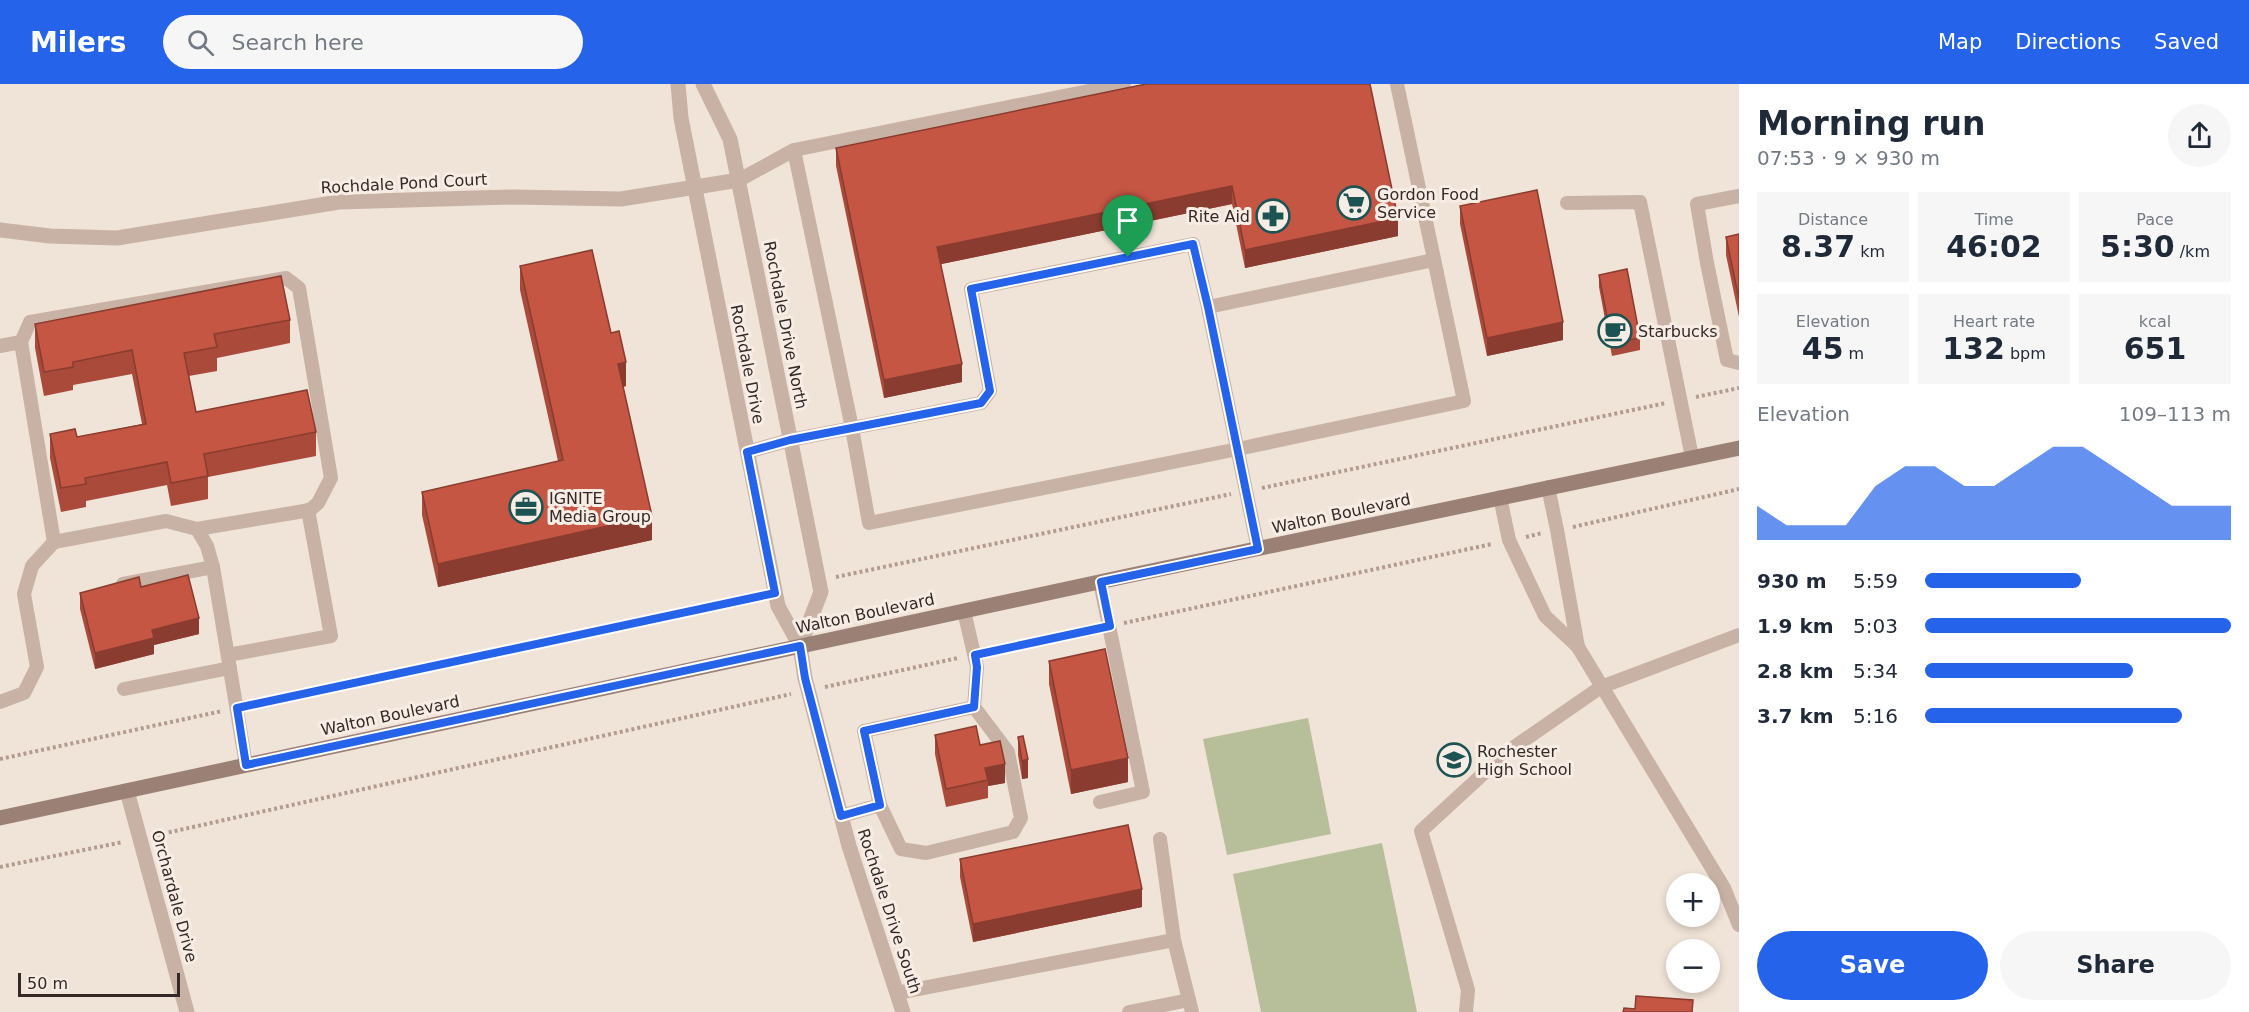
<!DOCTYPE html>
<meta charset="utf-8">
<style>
body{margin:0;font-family:"DejaVu Sans",sans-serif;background:#f6f6f7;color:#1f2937;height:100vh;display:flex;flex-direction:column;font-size:22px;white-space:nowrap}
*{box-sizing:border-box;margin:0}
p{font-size:20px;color:#747a83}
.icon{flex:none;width:33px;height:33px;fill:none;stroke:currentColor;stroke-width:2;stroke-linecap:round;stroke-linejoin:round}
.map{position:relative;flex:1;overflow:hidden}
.side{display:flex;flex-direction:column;background:#fff;width:510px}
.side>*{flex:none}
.tools{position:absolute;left:1666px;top:789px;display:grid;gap:12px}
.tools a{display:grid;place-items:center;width:54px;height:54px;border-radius:50%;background:#fff;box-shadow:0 3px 9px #0003;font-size:30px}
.scale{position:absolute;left:18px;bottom:15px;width:162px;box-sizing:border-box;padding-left:6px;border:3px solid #342926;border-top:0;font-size:16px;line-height:21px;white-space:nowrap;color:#342926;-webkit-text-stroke:4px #f8ede4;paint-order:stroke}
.pin{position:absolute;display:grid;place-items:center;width:51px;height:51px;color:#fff;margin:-62px -26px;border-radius:50% 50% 50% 0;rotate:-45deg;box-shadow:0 0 6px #0007}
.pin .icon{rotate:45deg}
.round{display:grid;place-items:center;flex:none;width:63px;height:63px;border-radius:32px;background:#f6f6f7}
.summary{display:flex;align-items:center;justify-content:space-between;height:102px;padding:0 18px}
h1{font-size:33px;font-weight:600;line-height:45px}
.figures{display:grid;grid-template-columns:repeat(3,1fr);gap:9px;height:102px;padding:6px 18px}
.figures div{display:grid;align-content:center;border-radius:0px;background:#f6f6f7;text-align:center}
.figures b{font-size:30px;font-weight:600}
.figures small{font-size:16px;font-weight:400}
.figures p{font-size:16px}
.chart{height:168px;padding:12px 18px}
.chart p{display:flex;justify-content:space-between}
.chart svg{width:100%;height:108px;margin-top:6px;fill:#2563eb;opacity:.7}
.button{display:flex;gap:12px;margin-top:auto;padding:12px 18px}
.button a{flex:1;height:69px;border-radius:36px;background:#2563eb;color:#fff;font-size:24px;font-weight:600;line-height:69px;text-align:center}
.button a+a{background:#f6f6f7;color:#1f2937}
ul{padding:0 18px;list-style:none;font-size:20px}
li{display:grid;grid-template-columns:96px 72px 1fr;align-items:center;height:45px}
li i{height:15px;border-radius:8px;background:#2563eb}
header{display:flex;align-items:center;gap:36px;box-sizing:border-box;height:84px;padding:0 30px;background:#2563eb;color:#fff}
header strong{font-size:28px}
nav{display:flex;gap:33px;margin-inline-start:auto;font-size:21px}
.search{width:420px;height:54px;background:#f6f6f7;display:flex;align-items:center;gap:15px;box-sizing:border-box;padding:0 21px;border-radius:33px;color:#747a83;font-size:22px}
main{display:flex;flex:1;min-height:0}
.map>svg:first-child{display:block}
</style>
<header>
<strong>Milers</strong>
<div class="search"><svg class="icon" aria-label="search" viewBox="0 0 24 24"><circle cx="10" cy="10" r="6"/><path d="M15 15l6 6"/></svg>Search here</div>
<nav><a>Map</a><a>Directions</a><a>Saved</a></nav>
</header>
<main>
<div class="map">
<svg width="1739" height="928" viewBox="0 0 1739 928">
<rect width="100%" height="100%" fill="#f0e3d8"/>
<g fill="#b6bf99">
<polygon points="1308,634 1331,750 1227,771 1203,655"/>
<polygon points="1382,759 1417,928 1261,928 1233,790"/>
</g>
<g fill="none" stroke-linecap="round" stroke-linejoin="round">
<g stroke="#b49b8f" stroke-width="4" stroke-dasharray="3 3" stroke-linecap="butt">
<polyline points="1696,313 1739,304"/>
<polyline points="1262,404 1666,319"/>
<polyline points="1573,443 1739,405"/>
<polyline points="1526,453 1542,449"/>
<polyline points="836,493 1231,410"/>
<polyline points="1124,539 1492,460"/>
<polyline points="989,568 1093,545"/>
<polyline points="825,603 958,574"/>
<polyline points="253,621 759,512"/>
<polyline points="0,675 222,627"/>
<polyline points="157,751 791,610"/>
<polyline points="0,783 123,758"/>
</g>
<g stroke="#c8b2a5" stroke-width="14">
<polyline points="794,66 852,344 981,319 990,307 971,205 1193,160 1208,223 1434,176"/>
<polyline points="739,96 794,66 1124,0"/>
<polyline points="1739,112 1697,120 1707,179 1727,276 1739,279"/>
<polyline points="1567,119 1640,118 1692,373"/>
<polygon points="286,194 299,204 331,394 318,419 310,426 197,445 166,437 54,458 21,258 30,238"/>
<polyline points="1208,223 1258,465"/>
<polyline points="0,262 21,258"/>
<polyline points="747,368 790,356 852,344 869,439 1238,365 1464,317 1397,0"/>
<polyline points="1548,403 1557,446 1578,563"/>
<polyline points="1500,413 1509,456 1545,532 1578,563 1724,804 1739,841"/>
<polyline points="197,445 207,462 213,483 246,681"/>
<polyline points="123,500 213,483"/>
<polyline points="228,571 331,552 308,426"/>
<polyline points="124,605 230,584"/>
<polyline points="0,618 24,609 37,583 24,510 32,482 54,458"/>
<polyline points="1100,718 1143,708 1100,498"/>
<polyline points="880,721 901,765 926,769 1013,748 1021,734 1008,668 974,623"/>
<polyline points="841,732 880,721 864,647 974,623 977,583 964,527"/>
<polyline points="1160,755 1174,856 1192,928"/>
<polyline points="897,909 1174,856"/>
<polyline points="1129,928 1189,916"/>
<polyline points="1466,928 1468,906 1421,747 1507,668 1601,603 1739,551"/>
</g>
<g stroke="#c8b2a5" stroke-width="15">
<polyline points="678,0 681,34 778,522 800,562 805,594 849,762 903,928"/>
<polyline points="703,0 730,55 821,508 800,562"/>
<polyline points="0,146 50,152 117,154 339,118 513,113 621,115 739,96"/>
<polyline points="127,707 187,928"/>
</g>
<polyline stroke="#9b8076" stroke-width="15" points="0,734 1127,492 1739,364"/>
</g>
<g fill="#a94a3a">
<polygon points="1146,0 1398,152 1245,184 1232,120 941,180 962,298 884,314 836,82 836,64"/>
<polygon points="1460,122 1563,256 1487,272 1460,140"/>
<polygon points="1739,150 1739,233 1726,171 1726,153"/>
<polygon points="520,182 611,249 626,302 623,303 652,456 438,503 422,431 422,408 558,377 520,206"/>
<polygon points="1599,191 1640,254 1640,266 1612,272 1599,203"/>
<polygon points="290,236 290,259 217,274 217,287 189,292 196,328 316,348 316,372 208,393 208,415 171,422 167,401 86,417 86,423 61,428 50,374 50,350 77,353 142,340 132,290 73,301 73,306 44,312 35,264 35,240"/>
<polygon points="141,503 199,550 154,561 154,570 95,585 80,525 80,509"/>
<polygon points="1049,577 1128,698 1071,710 1049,600"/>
<polygon points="935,651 980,661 1005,699 988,702 988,714 946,723 935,670"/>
<polygon points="1018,653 1028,694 1022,695 1018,671"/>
<polygon points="960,775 1142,823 973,858 960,793"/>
</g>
<g fill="#893c2f">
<polygon points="1232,102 1232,120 937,181 937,163"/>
<polygon points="1398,134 1398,152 1245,184 1245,166"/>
<polygon points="1563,238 1563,256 1487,272 1487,254"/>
<polygon points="626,278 626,302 618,304 618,280"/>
<polygon points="962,280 962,298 884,314 884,296"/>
<polygon points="652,432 652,456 438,503 438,480"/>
<polygon points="199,534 199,550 154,561 154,570 95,585 95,569 152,546"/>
<polygon points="1128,674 1128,698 1071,710 1071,686"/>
<polygon points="1028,675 1028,694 1022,695 1022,677"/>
<polygon points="1005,680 1005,699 988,702 988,696 985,684"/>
<polygon points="1142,805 1142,823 973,858 973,840"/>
</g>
<g fill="#c45643" stroke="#893c2f" stroke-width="1.5">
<polygon points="1146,0 1370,0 1398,134 1245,166 1232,102 937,163 962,280 884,296 836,64"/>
<polygon points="1537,106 1563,238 1487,254 1460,122"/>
<polygon points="1739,150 1739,215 1726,153"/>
<polygon points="592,166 611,249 619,247 626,278 618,280 652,432 438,480 422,408 563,376 520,182"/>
<polygon points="1627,185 1640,254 1612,259 1599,191"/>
<polygon points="281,192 290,236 214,250 217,263 184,269 196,328 307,306 316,348 204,370 208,392 171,399 167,378 85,394 86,400 61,404 50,350 75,345 77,353 146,340 132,266 73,278 73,283 44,288 35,240"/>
<polygon points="188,491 199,534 152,546 154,554 95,569 80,509 139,493 141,503"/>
<polygon points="1105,565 1128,674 1071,686 1049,577"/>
<polygon points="976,642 980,661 1000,657 1005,680 985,684 988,696 946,705 935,651"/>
<polygon points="1023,652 1028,675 1022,677 1018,653"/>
<polygon points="1128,741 1142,805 973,840 960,775"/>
<polygon points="1636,912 1693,916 1692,928 1623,928 1624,924 1635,925"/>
</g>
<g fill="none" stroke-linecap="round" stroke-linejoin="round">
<defs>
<polygon id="route" points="1193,160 1208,223 1258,465 1101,498 1110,542 975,571 977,583 974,623 864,647 880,721 841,732 805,594 800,562 246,681 237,624 775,509 747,368 790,356 981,319 990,307 971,205"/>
</defs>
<use href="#route" stroke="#fff" stroke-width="12"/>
<use href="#route" stroke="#2563eb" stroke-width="8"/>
</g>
<defs>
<symbol id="supermarket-ring" viewBox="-11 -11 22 22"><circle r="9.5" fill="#f8ede4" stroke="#1d5453" stroke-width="1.5"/><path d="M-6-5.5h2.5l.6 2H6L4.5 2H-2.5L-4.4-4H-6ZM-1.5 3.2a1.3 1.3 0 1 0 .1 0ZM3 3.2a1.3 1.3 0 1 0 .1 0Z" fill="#1d5453"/></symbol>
<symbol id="pharmacy-ring" viewBox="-11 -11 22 22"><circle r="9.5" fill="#f8ede4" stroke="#1d5453" stroke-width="1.5"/><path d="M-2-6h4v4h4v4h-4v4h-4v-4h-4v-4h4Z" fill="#1d5453"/></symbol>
<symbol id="cafe-ring" viewBox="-11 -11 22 22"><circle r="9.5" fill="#f8ede4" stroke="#1d5453" stroke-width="1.5"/><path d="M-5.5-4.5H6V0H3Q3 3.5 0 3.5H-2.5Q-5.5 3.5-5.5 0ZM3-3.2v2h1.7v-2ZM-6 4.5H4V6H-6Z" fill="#1d5453"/></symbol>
<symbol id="office-ring" viewBox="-11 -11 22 22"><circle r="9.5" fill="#f8ede4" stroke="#1d5453" stroke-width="1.5"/><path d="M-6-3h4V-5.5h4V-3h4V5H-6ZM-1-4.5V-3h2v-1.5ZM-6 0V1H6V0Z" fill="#1d5453"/></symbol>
<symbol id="school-ring" viewBox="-11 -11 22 22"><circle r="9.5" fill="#f8ede4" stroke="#1d5453" stroke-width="1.5"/><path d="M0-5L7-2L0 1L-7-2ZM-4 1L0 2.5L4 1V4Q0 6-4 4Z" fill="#1d5453"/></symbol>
</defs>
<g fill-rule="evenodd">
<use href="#supermarket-ring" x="1335" y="100" width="38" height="38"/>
<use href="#pharmacy-ring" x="1254" y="113" width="38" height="38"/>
<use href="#cafe-ring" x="1596" y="228" width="38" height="38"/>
<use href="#office-ring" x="507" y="404" width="38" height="38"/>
<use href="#school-ring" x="1435" y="657" width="38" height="38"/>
</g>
<g text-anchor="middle" stroke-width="6" stroke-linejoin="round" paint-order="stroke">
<g font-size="16" fill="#342926" stroke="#f8ede4">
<text transform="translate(404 99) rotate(-3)" y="6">Rochdale Pond Court</text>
<text transform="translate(786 241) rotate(79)" y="6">Rochdale Drive North</text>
<text transform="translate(748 280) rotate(79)" y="6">Rochdale Drive</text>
<text transform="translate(1341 429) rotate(-12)" y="6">Walton Boulevard</text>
<text transform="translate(865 529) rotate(-12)" y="6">Walton Boulevard</text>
<text transform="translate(390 631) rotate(-12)" y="6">Walton Boulevard</text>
<text transform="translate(175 812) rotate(75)" y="6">Orchardale Drive</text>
<text transform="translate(890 827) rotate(72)" y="6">Rochdale Drive South</text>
</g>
<g font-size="16" fill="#342926" stroke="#f8ede4" text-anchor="start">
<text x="1377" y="116">Gordon Food<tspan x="1377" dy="18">Service</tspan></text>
<text x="1250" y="138" text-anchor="end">Rite Aid</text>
<text x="1638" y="253">Starbucks</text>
<text x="549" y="420">IGNITE<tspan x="549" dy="18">Media Group</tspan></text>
<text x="1477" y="673">Rochester<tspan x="1477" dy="18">High School</tspan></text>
</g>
</g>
</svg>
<div class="tools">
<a>+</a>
<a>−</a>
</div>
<div class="scale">50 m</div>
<div class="pin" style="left:1128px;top:173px;background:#1e9e55"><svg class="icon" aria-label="arrive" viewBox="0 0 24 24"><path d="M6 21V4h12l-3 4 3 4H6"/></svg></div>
</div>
<section class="side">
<div class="summary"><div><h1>Morning run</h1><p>07:53 · 9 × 930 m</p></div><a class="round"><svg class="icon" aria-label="share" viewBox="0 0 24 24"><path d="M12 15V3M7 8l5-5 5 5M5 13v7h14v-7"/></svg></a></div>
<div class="figures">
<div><p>Distance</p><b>8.37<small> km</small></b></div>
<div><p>Time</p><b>46:02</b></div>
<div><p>Pace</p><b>5:30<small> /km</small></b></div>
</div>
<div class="figures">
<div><p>Elevation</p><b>45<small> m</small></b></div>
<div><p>Heart rate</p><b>132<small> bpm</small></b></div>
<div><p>kcal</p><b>651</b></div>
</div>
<div class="chart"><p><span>Elevation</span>109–113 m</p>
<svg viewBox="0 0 160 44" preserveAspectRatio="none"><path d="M0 44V30L10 38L20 38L30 38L40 22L50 14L60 14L70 22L80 22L90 14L100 6L110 6L120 14L130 22L140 30L150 30L160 30V44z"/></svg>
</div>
<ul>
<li><b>930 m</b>5:59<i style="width:51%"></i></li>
<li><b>1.9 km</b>5:03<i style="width:100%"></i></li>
<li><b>2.8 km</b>5:34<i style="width:68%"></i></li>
<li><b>3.7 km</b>5:16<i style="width:84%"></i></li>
</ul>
<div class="button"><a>Save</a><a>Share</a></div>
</section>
</main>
